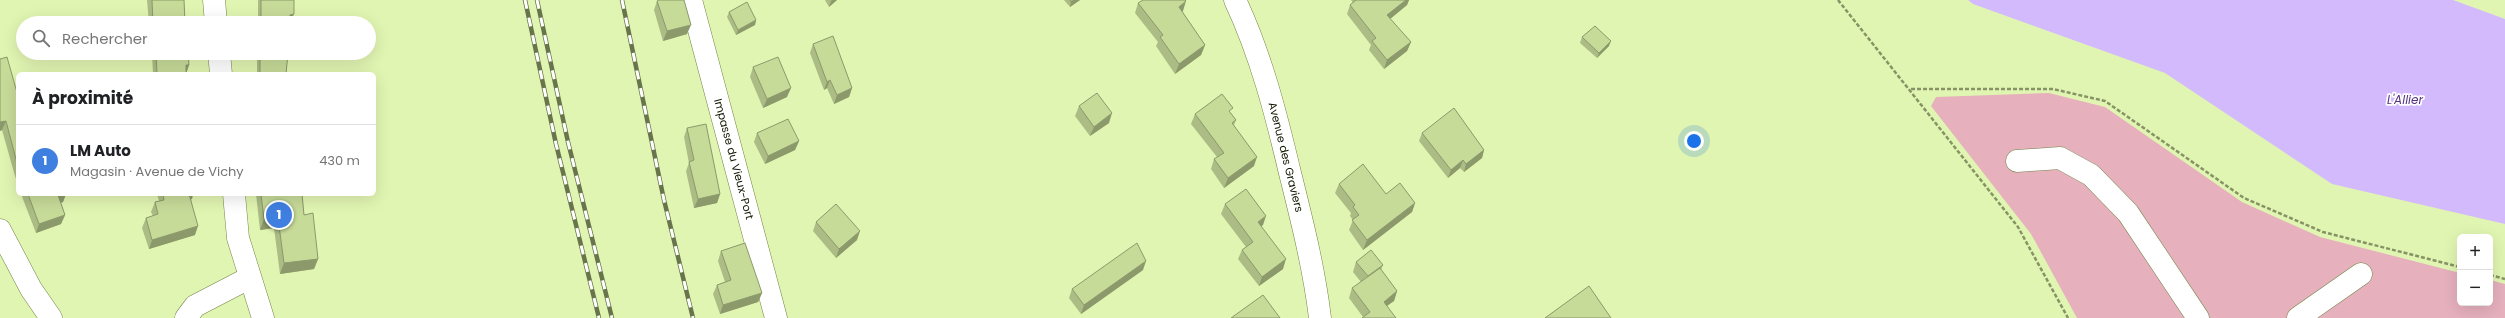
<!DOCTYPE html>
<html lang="fr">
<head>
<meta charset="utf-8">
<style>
  :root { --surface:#fff; --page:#f2f2f2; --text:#202124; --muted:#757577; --line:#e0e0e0; --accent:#0b8043 }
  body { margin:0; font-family:Poppins,sans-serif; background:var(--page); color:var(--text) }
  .controls { position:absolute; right:12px; bottom:12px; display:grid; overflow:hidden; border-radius:6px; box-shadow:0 4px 16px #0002 }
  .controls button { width:36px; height:36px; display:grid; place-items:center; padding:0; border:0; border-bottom:1px solid var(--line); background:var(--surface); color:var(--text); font:20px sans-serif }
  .you { position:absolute; left:1694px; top:141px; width:14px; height:14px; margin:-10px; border:3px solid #fff; border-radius:50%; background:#1a73e8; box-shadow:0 0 0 6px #1a73e833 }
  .badge { display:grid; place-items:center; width:26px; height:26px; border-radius:50%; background:var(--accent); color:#fff; font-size:13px; font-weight:700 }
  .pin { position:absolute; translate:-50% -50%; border:2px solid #fff; box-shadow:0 1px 4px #0006 }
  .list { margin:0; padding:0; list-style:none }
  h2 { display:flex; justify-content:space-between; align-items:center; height:52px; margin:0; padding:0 16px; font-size:17px }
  h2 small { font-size:13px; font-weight:400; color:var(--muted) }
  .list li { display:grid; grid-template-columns:26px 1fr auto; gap:12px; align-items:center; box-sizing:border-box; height:72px; padding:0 16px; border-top:1px solid var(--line) }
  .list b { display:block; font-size:15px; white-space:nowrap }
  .list p { margin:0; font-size:13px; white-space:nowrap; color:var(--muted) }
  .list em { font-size:13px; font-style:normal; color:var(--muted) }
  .icon { flex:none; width:22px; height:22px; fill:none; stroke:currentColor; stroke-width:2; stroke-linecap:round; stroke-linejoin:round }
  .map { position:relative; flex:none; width:2505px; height:318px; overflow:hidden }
  .search { position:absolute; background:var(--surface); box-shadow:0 4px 16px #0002; left:16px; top:16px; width:360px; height:44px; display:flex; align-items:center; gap:10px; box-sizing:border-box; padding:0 14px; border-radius:22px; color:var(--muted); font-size:15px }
  .panel { position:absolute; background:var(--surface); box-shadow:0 4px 16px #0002; left:16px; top:72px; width:360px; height:124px; border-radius:6px }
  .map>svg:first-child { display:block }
</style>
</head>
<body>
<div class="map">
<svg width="2505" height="318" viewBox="0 0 2505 318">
  <rect width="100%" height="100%" fill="#e1f5b2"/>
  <path fill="#e6b0bd" d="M2049,93L2105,107L2242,202L2320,237L2460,273V303H2490V280L2505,284V318H2077L2031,234L1931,106L1936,97Z"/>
  <path fill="#d3bafc" d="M1968,0H2453L2505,19V224L2332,184L2165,73L1973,4Z"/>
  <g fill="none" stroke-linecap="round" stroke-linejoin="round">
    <defs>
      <g id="minor">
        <path d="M691,0L776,318"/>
        <path d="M1235,0C1261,55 1276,114 1290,173C1302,221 1314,268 1320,318"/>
        <path d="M2017,161L2060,158L2091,175L2128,213L2198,318"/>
        <path d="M0,230L31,289L51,318"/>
        <path d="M2298,318L2361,274"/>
      </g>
      <g id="major">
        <path d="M214,0L216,23"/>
        <path d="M219,53L221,74"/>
        <path d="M234,194L238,238L263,318"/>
        <path d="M186,318L195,306L249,278"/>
      </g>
    </defs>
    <use href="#minor" stroke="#738446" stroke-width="23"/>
    <use href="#major" stroke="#738446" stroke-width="23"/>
    <g stroke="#869465" stroke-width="2.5" stroke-dasharray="4 2" stroke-linecap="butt">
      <path d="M1838,0L2018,227L2068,318"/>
      <path d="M1911,89H2053L2105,101L2244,198L2323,232L2460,267"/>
      <path d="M2490,275L2505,279"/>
    </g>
    <use href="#minor" stroke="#fff" stroke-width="22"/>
    <use href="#major" stroke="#fff" stroke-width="22"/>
    <defs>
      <g id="rail">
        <path d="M525,0L556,144L599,318"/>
        <path d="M537,0L568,142L612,318"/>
        <path d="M622,0L664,200L693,318"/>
      </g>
    </defs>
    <use href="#rail" stroke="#68744b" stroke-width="4.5"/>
    <use href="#rail" stroke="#fff" stroke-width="3" stroke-dasharray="9" stroke-linecap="butt"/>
  </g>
  <g fill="#abbc84">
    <path d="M147,0H184L185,23H149Z"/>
    <path d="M258,0H294L290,23H258Z"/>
    <path d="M825,0H837L829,7Z"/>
    <path d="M1064,0H1080L1070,7Z"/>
    <path d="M1351,0H1409L1407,5L1390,19L1411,42L1407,51L1384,69L1369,50L1371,45L1347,14L1350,5L1353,3Z"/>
    <path d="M657,1L687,34L663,41L654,10Z"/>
    <path d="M1138,3L1183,11L1182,12L1205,45L1201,55L1175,74L1156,46L1158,42L1135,13Z"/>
    <path d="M729,12L756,20L755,25L736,35L727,17Z"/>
    <path d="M1582,37L1609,46L1597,58L1580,43Z"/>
    <path d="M813,44L852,88L849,97L834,104L827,88L824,90L810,53Z"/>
    <path d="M152,53H188L189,65L186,74H153Z"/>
    <path d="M257,53H288L286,74H257Z"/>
    <path d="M0,59L18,96V185L15,176L2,130L0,131Z"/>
    <path d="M753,67L787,97L763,108L750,77Z"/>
    <path d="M1079,106L1109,123L1090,136L1075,116Z"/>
    <path d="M1231,113L1236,120L1234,125L1254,166L1224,188L1211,169L1214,159L1217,157L1191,124L1195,114Z"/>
    <path d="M687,128L720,194L717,203L694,208L686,171L689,163L684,137Z"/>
    <path d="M757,133L799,141L795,150L765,164L754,142Z"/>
    <path d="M1422,133L1484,150L1482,158L1464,172L1460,168L1448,178L1419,141Z"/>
    <path d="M1339,184L1386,194L1415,203L1412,212L1363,250L1349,230L1353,220L1350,216L1351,213L1335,193Z"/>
    <path d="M21,194H66L63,202L60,203L65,215L61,224L36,233Z"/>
    <path d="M157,194H193L192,199H191L195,235L149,249L142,228L146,218L153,216L151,212L155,202L159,201Z"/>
    <path d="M256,194H302L304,215L318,259L314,269L280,274L274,228L260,230Z"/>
    <path d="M1225,204L1263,225L1261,226L1283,269L1259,286L1238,259L1242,250L1246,247L1221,214Z"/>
    <path d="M816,222L857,240L836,258L813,231Z"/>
    <path d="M721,251L762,293L758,302L720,314L713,294L717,285L725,282L718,261Z"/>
    <path d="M1356,262L1383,265L1381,270L1397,291L1394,301L1363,317L1349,298L1352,288L1361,282L1353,272Z"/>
    <path d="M1143,270L1081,314L1069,298L1072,289Z"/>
  </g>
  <g fill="#8b996b">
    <path d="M832,0H837L829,7L831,1Z"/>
    <path d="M1074,0H1080L1070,7L1071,2Z"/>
    <path d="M1406,0H1409L1407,5L1384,24L1387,15Z"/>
    <path d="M1186,1L1183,11L1175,16L1179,7Z"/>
    <path d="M294,14L290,23H287L290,15Z"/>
    <path d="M756,20L755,25L736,35L738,30Z"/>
    <path d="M691,25L687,34L663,41L667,31Z"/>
    <path d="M1611,41L1609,46L1597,58L1599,53Z"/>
    <path d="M1411,42L1407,51L1384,69L1387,60Z"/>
    <path d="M1205,45L1201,55L1175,74L1179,64Z"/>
    <path d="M186,65H189L186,74Z"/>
    <path d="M830,80L827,88L824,90L827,82Z"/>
    <path d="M791,88L787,97L763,108L767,99Z"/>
    <path d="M852,88L849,97L834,104L837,95Z"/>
    <path d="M1112,113L1109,123L1090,136L1094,127Z"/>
    <path d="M6,121L2,130L0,131V122Z"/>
    <path d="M799,141L795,150L765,164L768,156Z"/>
    <path d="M1484,150L1482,158L1464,172L1466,164Z"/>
    <path d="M1257,157L1254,166L1224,188L1228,178Z"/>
    <path d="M1463,160L1460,168L1448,178L1451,170Z"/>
    <path d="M62,194H66L63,202L55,205L58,195Z"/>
    <path d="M188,194H193L192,199L185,201Z"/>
    <path d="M720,194L717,203L694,208L698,199Z"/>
    <path d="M1415,203L1412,212L1363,250L1367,240Z"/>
    <path d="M65,215L61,224L36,233L39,224Z"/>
    <path d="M1266,216L1263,225L1254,231L1258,222Z"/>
    <path d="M278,218L274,228L260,230L264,219Z"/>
    <path d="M198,226L195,235L149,249L152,240Z"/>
    <path d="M860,231L857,240L836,258L839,249Z"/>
    <path d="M318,259L314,269L280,274L284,263Z"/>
    <path d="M1286,259L1283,269L1259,286L1262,277Z"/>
    <path d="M1146,261L1143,270L1081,314L1084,305Z"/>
    <path d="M1397,291L1394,301L1380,311L1384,302Z"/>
    <path d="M762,293L758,302L720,314L723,305Z"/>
  </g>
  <g fill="#c7db99" stroke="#8b996b">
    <path d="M152,0H184L185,23H153Z"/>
    <path d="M261,0H294V14L290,15L289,23H261Z"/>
    <path d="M659,0H684L691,25L667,31L657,1Z"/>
    <path d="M1070,0H1074L1071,2Z"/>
    <path d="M1143,0H1185L1186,1L1179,7L1205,45L1179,64L1160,37L1163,35L1138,3Z"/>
    <path d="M1356,0H1406L1387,15L1411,42L1387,60L1372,41L1376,38L1350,5Z"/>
    <path d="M747,2L756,20L738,30L729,12Z"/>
    <path d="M1595,26L1611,41L1599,53L1582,37Z"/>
    <path d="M833,36L852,88L837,95L830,80L827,82L813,44Z"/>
    <path d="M156,53H188L189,65H186V74H157Z"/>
    <path d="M260,53H288L286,74H260Z"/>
    <path d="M7,57L18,96V167L6,121L0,122V59Z"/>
    <path d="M778,57L791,88L767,99L753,67Z"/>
    <path d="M1097,93L1112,113L1094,127L1079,106Z"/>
    <path d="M1222,94L1233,108L1229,111L1236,120L1232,123L1257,157L1228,178L1214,159L1224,153L1195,114Z"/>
    <path d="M1454,108L1484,150L1466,164L1463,160L1451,170L1422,133Z"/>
    <path d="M788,119L799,141L768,156L757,133Z"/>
    <path d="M706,124L720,194L698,199L689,162L694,160L687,128Z"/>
    <path d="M1363,164L1386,194L1400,183L1415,203L1367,240L1352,220L1359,215L1353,207L1355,205L1339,184Z"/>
    <path d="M1246,189L1266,216L1258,222L1286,259L1262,277L1242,250L1253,242L1225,204Z"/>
    <path d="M28,194H62L58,195L65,215L39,224Z"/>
    <path d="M163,194H189L198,226L152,240L146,218L158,214L155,202L164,200Z"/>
    <path d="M261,194H302L304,215L313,213L318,259L284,263L278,218L264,219Z"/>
    <path d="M836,204L860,231L839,249L816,222Z"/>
    <path d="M745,243L762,293L723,305L717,285L731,280L721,251Z"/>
    <path d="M1137,243L1146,261L1084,305L1072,289Z"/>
    <path d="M1371,250L1383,265L1368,276L1356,262Z"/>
    <path d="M1380,268L1397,291L1384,302L1396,318H1362L1370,312L1352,288Z"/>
    <path d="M1589,286L1611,318H1545Z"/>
    <path d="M1263,295L1280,318H1231Z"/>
  </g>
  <g text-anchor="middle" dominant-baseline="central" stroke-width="3.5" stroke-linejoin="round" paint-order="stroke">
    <g font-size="11" fill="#111701" stroke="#fff">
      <text transform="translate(1286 157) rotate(76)">Avenue des Graviers</text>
      <text transform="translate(734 159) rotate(75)">Impasse du Vieux-Port</text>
    </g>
    <g font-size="12" font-style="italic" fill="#583582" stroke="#fff">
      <text x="2405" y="99">L'Allier</text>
    </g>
  </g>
</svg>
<div class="controls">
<button>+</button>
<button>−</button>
</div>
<div class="you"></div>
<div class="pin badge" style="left:279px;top:215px;background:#3f7fe0">1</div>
<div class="search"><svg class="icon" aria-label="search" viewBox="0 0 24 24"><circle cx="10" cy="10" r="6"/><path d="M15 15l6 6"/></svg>Rechercher</div>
<section class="panel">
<h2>À proximité<small></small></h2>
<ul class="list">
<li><span class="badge" style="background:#3f7fe0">1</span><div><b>LM Auto</b><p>Magasin · Avenue de Vichy</p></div><em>430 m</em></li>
</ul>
</section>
</div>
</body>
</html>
